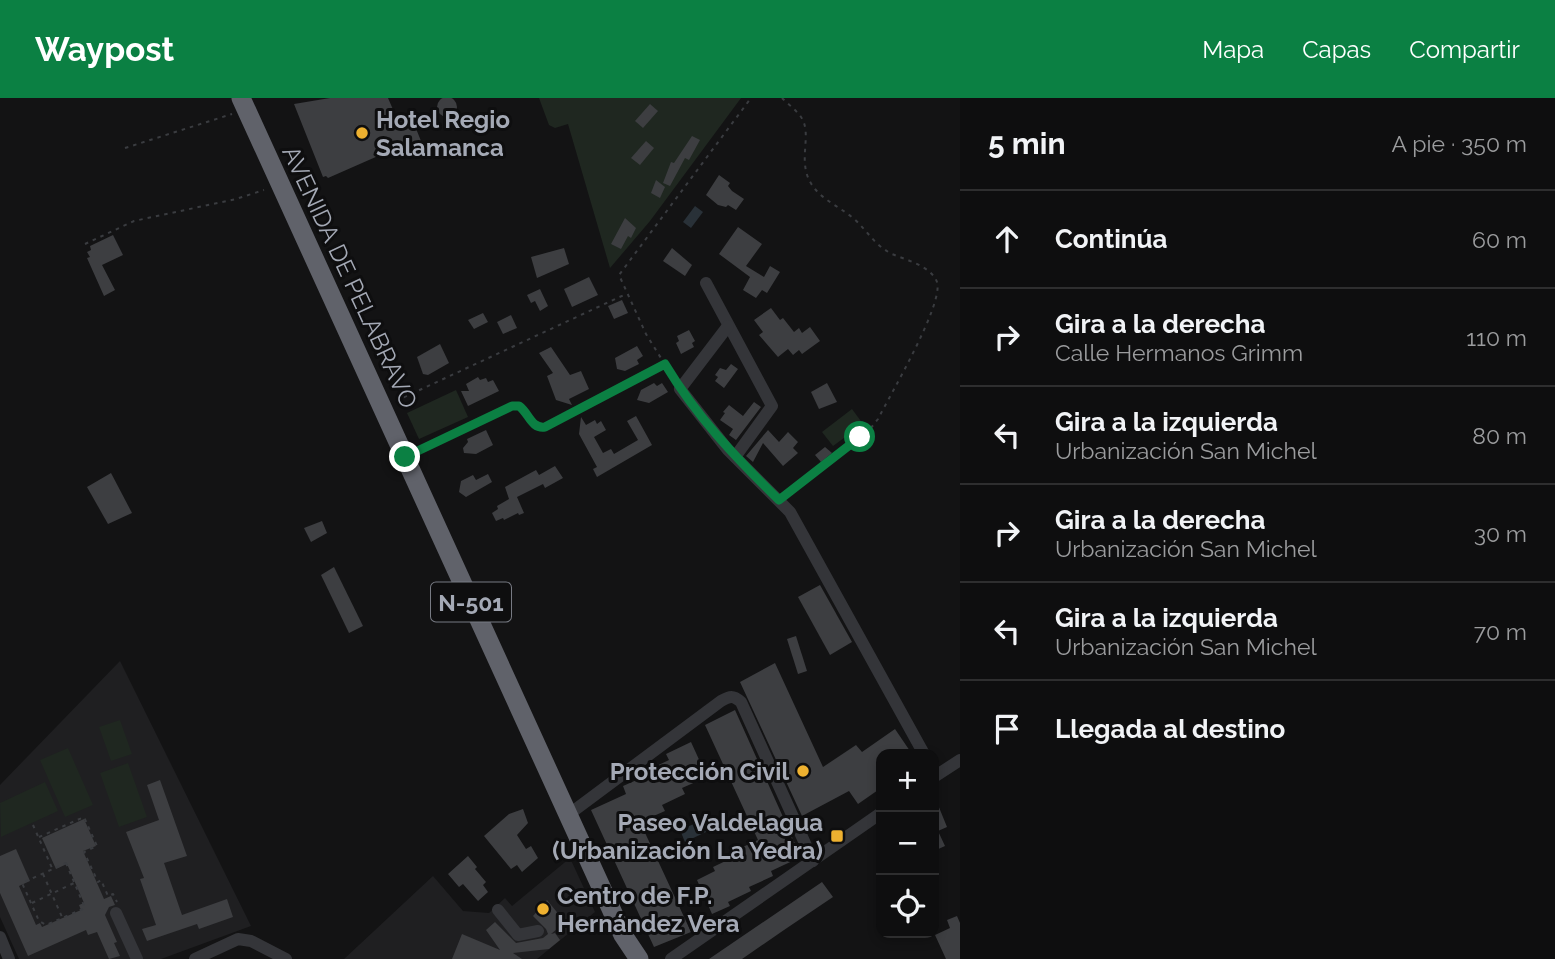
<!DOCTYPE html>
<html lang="es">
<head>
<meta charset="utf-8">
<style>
  :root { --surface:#0e0e0f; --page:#171718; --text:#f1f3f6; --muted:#9b9c9e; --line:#2e2e2f; --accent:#0b8043 }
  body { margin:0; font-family:Raleway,sans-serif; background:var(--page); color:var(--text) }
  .controls { position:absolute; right:21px; bottom:21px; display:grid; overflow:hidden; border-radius:14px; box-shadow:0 4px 10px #0003 }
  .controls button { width:63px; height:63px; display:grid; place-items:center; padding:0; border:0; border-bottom:2px solid var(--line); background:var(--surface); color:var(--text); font:35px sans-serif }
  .stop { position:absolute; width:21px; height:21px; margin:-16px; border:5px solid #0b8043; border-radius:50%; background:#fff }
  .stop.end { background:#0b8043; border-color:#fff; box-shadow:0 2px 7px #0008 }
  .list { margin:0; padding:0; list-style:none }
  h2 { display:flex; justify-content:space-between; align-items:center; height:91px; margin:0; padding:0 28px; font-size:30px }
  h2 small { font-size:23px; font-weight:400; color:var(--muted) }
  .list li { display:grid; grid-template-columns:46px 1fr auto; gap:21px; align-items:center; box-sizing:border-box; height:98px; padding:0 28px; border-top:2px solid var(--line) }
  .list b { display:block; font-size:26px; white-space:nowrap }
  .list p { margin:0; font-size:23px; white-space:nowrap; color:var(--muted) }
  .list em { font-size:23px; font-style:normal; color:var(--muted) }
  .icon { flex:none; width:38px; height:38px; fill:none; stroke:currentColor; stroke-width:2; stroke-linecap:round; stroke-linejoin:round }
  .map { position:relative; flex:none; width:960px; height:861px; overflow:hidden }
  header { display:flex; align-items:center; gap:42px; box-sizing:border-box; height:98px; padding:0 35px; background:var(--accent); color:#fff }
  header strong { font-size:33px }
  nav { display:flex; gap:38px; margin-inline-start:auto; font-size:24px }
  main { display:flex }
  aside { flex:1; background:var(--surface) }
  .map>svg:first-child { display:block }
</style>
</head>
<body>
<header>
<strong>Waypost</strong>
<nav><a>Mapa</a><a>Capas</a><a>Compartir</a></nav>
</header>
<main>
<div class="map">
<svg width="960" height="861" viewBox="0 0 960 861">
  <rect width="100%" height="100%" fill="#131314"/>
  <g fill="#1f1f21">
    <path d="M120,563L251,828L161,861H19L0,819V687Z"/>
    <path d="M570,760L595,814L537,861H344L433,778L463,813L489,815L505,800L512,808Z"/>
  </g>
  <g fill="#1f2720">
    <path d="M539,0H741L650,123L610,170L568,26L555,30L549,27Z"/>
    <path d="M456,292L468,319L419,341L407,315Z"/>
    <path d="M852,311L863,326L833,348L822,334Z"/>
    <path d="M120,622L132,656L111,663L99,629Z"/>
    <path d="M68,650L93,707L65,719L40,662Z"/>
    <path d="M128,665L147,719L119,729L100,675Z"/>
    <path d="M45,684L58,713L1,739L0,705Z"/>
  </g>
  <g fill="#293138">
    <path d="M695,108L703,114L691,130L683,124Z"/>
    <path d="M703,722L708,733L685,744L680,732Z"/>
  </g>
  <g fill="#3d3e41">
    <circle cx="447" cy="9" r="10"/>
    <path d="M330,0H388L398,23L411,18L423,48L407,55L403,47L328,80L326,78L323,79L294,6Z"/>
    <path d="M650,6L658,13L643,30L635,23Z"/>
    <path d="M692,38L700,42L689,62L685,60L670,88L663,85L671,64L674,65Z"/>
    <path d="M646,43L654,50L640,67L631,60Z"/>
    <path d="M719,77L730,85L728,88L732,93L744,101L736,112L728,107L726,109L718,107L706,97Z"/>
    <path d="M656,82L665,89L660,100L651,95Z"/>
    <path d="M625,120L636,130L631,140L628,138L621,151L611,146Z"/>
    <path d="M738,129L762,146L746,168L764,179L770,168L780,174L767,195L762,192L756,200L743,192L750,179L719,156Z"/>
    <path d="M113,137L123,157L102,167L115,192L104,198L87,160L90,159L87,154L91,152L90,148Z"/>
    <path d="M564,150L569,166L537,180L531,159Z"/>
    <path d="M672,150L692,167L685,178L663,163Z"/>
    <path d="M589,179L598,197L572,209L564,191Z"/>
    <path d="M540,191L548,208L540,213L535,203L531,205L527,197Z"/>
    <path d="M622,202L628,215L614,221L608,208Z"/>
    <path d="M771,210L780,222L783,220L794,234L799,230L802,235L810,229L820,243L802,256L799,252L793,257L788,251L778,259L759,237L763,234L754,222Z"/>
    <path d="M483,215L488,224L474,231L468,222Z"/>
    <path d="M511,217L517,230L503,236L497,224Z"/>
    <path d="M689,232L695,243L692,245L694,249L681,256L676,245L679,243L677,238Z"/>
    <path d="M440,246L449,265L428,277L423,276L417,259Z"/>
    <path d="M637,248L643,258L637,262L639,266L625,273L617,271L615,260Z"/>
    <path d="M551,249L570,277L581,273L589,291L569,301L572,307L556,302L547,278L553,275L539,255Z"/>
    <path d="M731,266L738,271L724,290L715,283L718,279L715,277L720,270L726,272Z"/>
    <path d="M478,279L480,282L486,280L488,284L493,282L499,293L468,308L461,293H469L466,286Z"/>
    <path d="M654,285L657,288L662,285L668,294L649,305L637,302L641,292Z"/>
    <path d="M827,285L837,304L819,311L811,294Z"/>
    <path d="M754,304L761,309L736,342L729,337L733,331L720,322L725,315L723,314L729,307L743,318Z"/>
    <path d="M636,318L652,347L597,379L593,371L597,369L579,336L581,319L586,327L595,322L597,326L601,323L606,332L594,339L603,355L611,351L614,356L638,342L627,323Z"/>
    <path d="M486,332L493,347L476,356L464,355L463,350L468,344L467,341Z"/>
    <path d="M768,332L779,344L788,334L798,344L793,350L798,355L783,368L763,345L753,364L746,358Z"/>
    <path d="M825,349L832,355L821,364L815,357Z"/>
    <path d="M555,368L563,380L545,390L543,386L517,399L524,415L519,417L518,415L504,422L503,420L496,423L492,415L498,411L497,408L509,401L505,389L536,372L539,377Z"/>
    <path d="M111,375L132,415L108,426L87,389Z"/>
    <path d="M488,376L492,384L466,399L459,394L461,383L473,377L476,382Z"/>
    <path d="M322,423L327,435L311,444L304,430Z"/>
    <path d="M334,469L363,528L349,535L321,477Z"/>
    <path d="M820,487L852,544L830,557L798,499Z"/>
    <path d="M796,538L807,573L798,576L787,541Z"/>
    <path d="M775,565L823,669L856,647L862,654L895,631L912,656H881V690L858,706L849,693L802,718L740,584Z"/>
    <path d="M735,612L801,759L771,773L773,778L749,789L751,793L728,804L730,808L712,816L697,782L715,773L713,769L736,758L734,753L758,742L705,627Z"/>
    <path d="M691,644L707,679L682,690L685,696L662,707L665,713L640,724L691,834L654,849L591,712L626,696L623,688L648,677L646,673L669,662L666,656Z"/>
    <path d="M160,682L187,758L164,765L182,817L227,801L233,819L199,831L197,826L147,843L142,831L156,827L140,781L144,780L126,734L159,722L147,687Z"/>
    <path d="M934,697L947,729L938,733L945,748L934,753Z"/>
    <path d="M523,711L528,725L517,737L526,751L531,748L538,760L522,774L517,767L511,771L484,738L509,716Z"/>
    <path d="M84,721L96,748L83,753L104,801L111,798L115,807L109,809L105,817L117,844L114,845L120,858L109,861L97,834L88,837L86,832L28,858L0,795V758L16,751L30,783L19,788L36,827L40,825L42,829L81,812L79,807L84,805L67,766L56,771L42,740Z"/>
    <path d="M468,758L477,769L475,771L486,784L483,787L488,794L478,803L463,786L459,789L448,776Z"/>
    <path d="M822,784L833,799L784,832L742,861H709Z"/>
    <path d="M547,802L565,824L551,836L555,835L560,842L549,851L513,855L522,861H452L462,836L500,852L486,832L495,824L516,845L543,840L548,836L546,831L533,818Z"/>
    <path d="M957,818L960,825V861H946L935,837L950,830L947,822Z"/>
  </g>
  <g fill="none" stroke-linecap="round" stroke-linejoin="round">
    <g stroke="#3a3c40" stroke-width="2" stroke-dasharray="3.5 5" stroke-linecap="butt">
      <path d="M782,0C788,6 796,12 801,19C814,38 794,66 815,91C825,103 841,110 853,120C868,133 873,146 892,156C906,162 931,168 937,184C944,206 890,297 878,321L870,331L786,396"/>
      <path d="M125,50L232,16"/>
      <path d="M85,146L134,123L236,101L264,92"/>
      <path d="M674,281L646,236L619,177L751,0"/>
      <path d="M396,303L626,196"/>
      <path d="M418,353L512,308H519C529,315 531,331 545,329L664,267"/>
      <path d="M33,727L52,770"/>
      <path d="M39,739L84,719L97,748L84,754L98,784L101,782L108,798L113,796L117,804"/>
      <path d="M66,765L85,810L46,827L39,823L22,785Z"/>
      <path d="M43,776L62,819"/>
      <path d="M32,805L74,785"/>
    </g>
    <g stroke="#343539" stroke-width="12">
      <path d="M706,185L772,308L735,359"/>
      <path d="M728,228L680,291L728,352L790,414L924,656"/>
      <path d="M934,679L960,662"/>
      <path d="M568,717L721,603C730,598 733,597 741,604L813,763"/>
      <path d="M498,812L518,837L538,833"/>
      <path d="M116,815L137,861"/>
      <path d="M0,839L9,861"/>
      <path d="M195,861L238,841L251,843L286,861"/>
      <path d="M671,861L881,715"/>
    </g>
    <path stroke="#60626a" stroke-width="19" d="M241,0L623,837L639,861"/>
  </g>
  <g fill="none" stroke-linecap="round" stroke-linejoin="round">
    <path stroke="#0b8043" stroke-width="9" d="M405,359L512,308H519C529,315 531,331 545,329L665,266C697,319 735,359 779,402L860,339"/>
  </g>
  <g fill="#eeb130" stroke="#0e0e0f" stroke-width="2.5">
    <circle cx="362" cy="35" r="7"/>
    <circle cx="803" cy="673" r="7"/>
    <rect x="830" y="731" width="14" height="14" rx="3.5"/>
    <circle cx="543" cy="811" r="7"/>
  </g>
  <g text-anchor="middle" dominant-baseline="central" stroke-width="6" stroke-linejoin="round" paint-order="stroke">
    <rect fill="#0e0e0f" stroke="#777a83" stroke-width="2" x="431" y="484.5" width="80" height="39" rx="5"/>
    <g font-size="23" font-weight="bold" fill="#a4a9b5">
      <text x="471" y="504">N-501</text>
    </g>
    <g font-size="24" font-weight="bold" fill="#a4a9b5" stroke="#0e0e0f" text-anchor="start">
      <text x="376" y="21">Hotel Regio<tspan x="376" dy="28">Salamanca</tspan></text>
      <text x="789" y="673" text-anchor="end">Protección Civil</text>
      <text x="823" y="724" text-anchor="end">Paseo Valdelagua<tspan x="823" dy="28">(Urbanización La Yedra)</tspan></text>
      <text x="557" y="797">Centro de F.P.<tspan x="557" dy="28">Hernández Vera</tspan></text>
    </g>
    <g font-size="24" fill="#a4a9b5" stroke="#0e0e0f">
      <text transform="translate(350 179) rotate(65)">AVENIDA DE PELABRAVO</text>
    </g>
  </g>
</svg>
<div class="controls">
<button>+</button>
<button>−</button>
<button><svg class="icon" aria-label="locate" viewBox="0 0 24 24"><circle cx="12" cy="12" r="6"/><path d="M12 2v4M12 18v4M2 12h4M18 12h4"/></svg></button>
</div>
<div class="stop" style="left:860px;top:339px"></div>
<div class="stop end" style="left:405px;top:359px"></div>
</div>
<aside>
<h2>5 min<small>A pie · 350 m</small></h2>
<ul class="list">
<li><svg class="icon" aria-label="ahead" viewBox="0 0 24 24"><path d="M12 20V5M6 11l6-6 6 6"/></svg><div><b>Continúa</b></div><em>60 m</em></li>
<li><svg class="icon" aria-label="right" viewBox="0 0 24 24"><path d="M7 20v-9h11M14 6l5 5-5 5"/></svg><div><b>Gira a la derecha</b><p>Calle Hermanos Grimm</p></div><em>110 m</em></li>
<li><svg class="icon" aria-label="left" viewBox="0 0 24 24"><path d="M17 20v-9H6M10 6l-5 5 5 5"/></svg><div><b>Gira a la izquierda</b><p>Urbanización San Michel</p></div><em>80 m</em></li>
<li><svg class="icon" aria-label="right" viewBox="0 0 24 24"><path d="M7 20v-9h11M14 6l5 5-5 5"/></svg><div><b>Gira a la derecha</b><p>Urbanización San Michel</p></div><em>30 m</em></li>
<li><svg class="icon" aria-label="left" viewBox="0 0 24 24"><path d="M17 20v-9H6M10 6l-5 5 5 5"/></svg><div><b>Gira a la izquierda</b><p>Urbanización San Michel</p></div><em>70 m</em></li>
<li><svg class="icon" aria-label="arrive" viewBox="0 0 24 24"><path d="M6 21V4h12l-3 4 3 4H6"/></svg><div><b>Llegada al destino</b></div></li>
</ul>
</aside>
</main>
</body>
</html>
